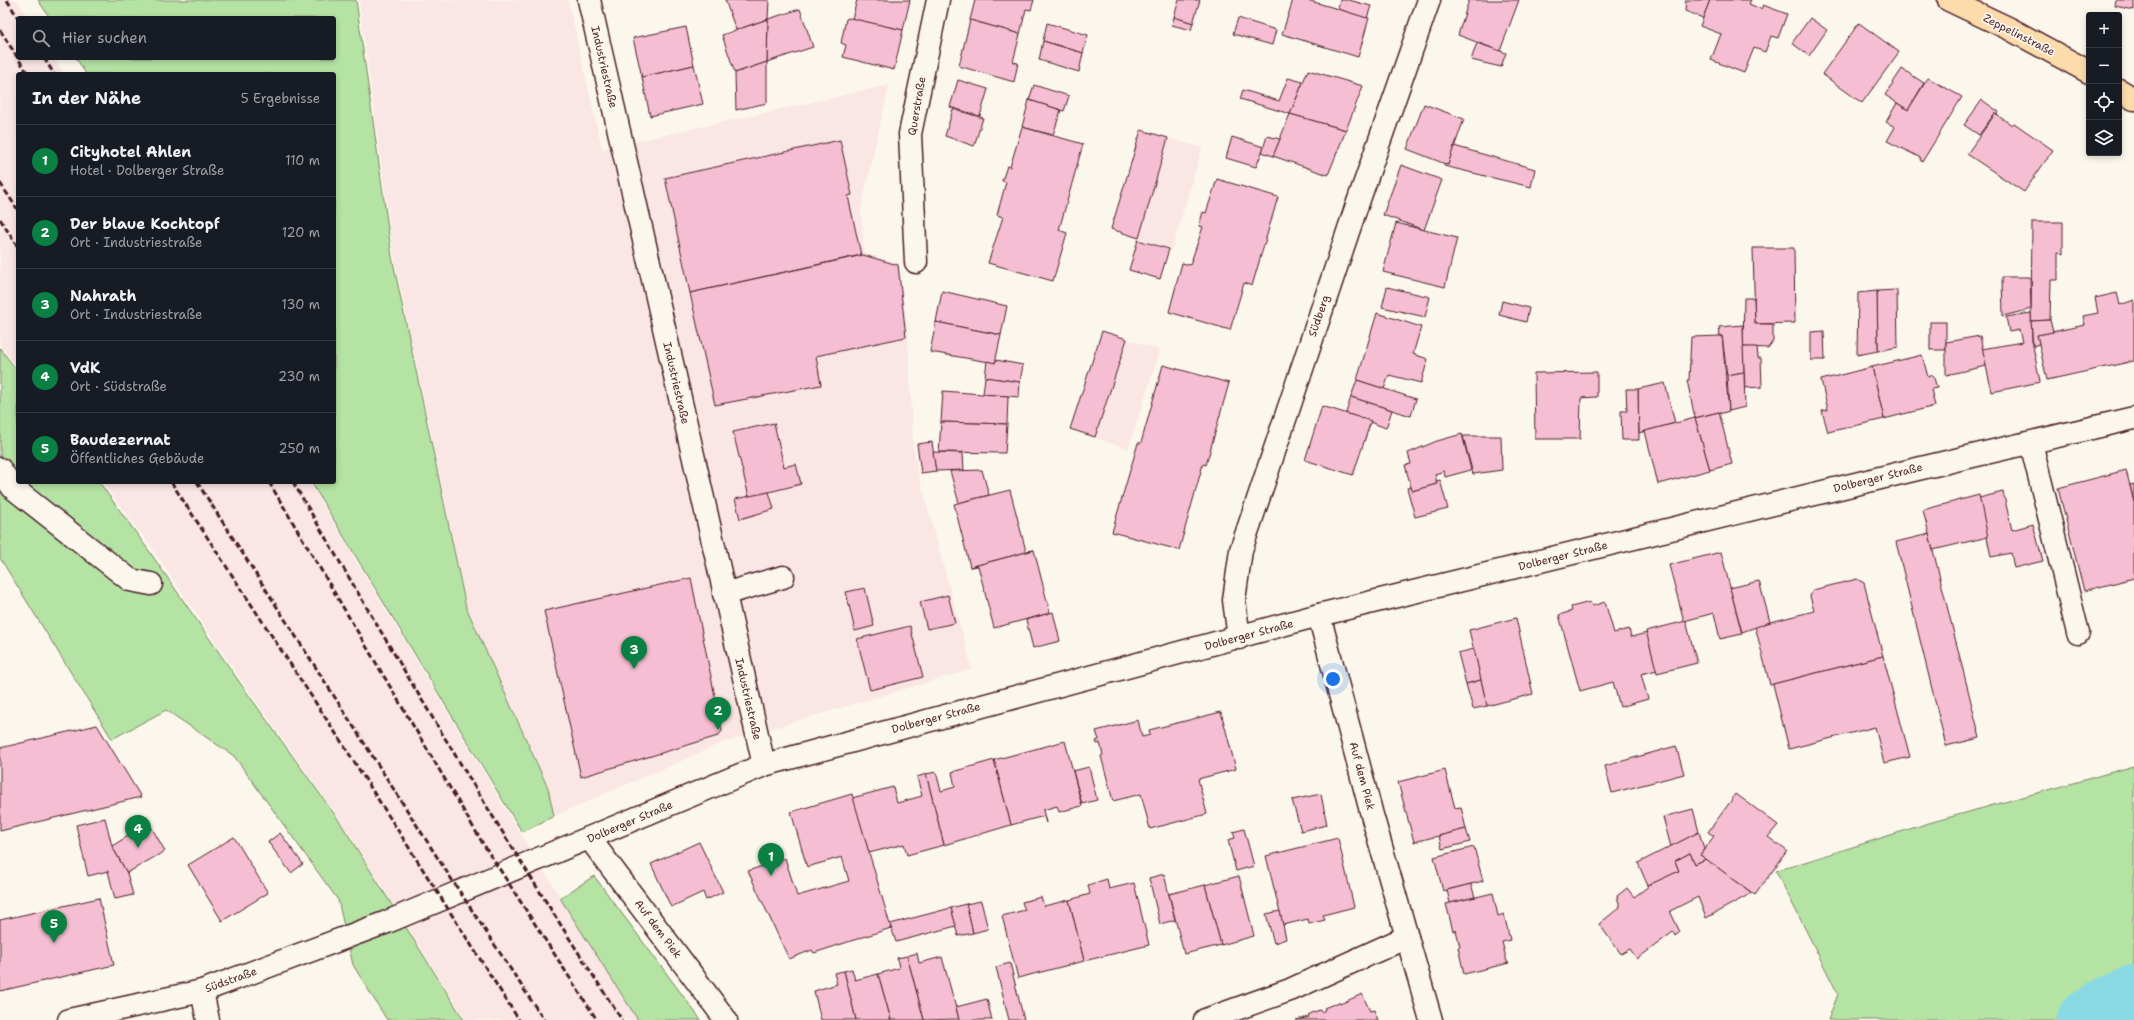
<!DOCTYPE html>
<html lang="de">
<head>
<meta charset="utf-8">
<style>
  :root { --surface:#171b24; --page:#242831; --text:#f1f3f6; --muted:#9ea1a6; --line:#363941; --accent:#0b8043 }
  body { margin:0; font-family:"Shantell Sans",sans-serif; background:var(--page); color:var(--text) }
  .controls { position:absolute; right:12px; top:12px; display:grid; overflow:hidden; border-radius:4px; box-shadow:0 2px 6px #0003 }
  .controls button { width:36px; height:36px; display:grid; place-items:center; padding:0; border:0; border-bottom:1px solid var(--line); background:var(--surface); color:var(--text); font:20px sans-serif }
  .you { position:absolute; left:1333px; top:679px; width:14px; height:14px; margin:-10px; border:3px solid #fff; border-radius:50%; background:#1a73e8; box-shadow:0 0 0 6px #1a73e833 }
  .badge { display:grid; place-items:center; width:26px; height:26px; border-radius:50%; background:var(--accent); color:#fff; font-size:13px; font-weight:700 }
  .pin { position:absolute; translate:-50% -33px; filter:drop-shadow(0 1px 2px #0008) }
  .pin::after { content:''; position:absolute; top:21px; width:14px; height:12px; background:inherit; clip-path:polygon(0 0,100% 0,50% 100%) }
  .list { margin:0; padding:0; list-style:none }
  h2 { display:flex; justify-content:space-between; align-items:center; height:52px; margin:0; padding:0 16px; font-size:17px }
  h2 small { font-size:13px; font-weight:400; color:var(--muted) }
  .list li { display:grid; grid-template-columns:26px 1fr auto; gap:12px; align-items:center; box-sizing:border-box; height:72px; padding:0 16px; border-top:1px solid var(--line) }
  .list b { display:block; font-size:15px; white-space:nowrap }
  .list p { margin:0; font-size:13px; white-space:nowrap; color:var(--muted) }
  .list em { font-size:13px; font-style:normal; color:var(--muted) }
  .icon { flex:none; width:22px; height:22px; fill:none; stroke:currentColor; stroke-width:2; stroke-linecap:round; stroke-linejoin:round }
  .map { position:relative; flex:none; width:2134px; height:1020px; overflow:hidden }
  .search { position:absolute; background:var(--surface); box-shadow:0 2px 6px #0003; left:16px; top:16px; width:320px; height:44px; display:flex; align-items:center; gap:10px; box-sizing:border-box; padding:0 14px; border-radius:4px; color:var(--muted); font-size:15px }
  .panel { position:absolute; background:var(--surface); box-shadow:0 2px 6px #0003; left:16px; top:72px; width:320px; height:412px; border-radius:4px }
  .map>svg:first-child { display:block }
</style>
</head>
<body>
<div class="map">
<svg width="2134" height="1020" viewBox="0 0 2134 1020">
  <rect width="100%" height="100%" fill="#fbf7ec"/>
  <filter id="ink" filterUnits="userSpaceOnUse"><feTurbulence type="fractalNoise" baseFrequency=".025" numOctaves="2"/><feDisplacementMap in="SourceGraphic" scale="8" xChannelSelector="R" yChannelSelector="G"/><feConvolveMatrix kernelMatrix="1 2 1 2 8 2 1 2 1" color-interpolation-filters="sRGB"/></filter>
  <g filter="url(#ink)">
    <g fill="#fae6e4">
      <path d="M0,0H17L28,18H18V58H54L64,74H18V369L0,345Z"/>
      <path d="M359,0H568L602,149L889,85L861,209L864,253L899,264L908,337L913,444L918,473L972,669L722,743L554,816L549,788L467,607L394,256Z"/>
      <path d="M1141,130L1202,148L1172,249L1111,229Z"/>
      <path d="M1102,331L1160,350L1128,449L1070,429Z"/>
      <path d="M102,482H309L520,833L638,1020H466L341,821L244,684L151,547Z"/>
    </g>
    <g fill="#b4e3a3" stroke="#7f8167">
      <path d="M38,0H356L392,257L466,607L548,788L554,816L522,832L311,482H334V74H86L76,58H334V18H50Z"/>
      <path d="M0,348L18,372V482H99L147,548L240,683L340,822L464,1020H387L353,965L338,900L234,756L166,710L112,739L0,558Z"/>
      <path d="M2134,766V1020H1828L1838,994L1776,871L1929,823Z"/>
      <path d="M594,876L701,1020H638L560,898Z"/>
    </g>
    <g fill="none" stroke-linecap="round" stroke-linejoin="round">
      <path stroke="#89d9e4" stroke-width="62" d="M2088,1020L2098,1013L2134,996"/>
    </g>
    <g fill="#f6bed2" stroke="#4a1f2b">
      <path d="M725,0H769L768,19L736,30Z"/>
      <path d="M857,0H910L903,30L852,19Z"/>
      <path d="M975,0H1034L1031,10L1026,9L1020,34L970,20Z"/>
      <path d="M1179,0H1200L1193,23L1174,17Z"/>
      <path d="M1293,0H1307L1369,18L1358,57L1282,34Z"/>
      <path d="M1340,0H1349L1371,6L1367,18L1338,9Z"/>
      <path d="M1469,0H1519L1500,51L1458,35Z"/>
      <path d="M1686,0H1710L1703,18L1685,11Z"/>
      <path d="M1710,0H1751L1749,4L1761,9L1763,5L1787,14L1778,38L1771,36L1765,52L1754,48L1744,73L1711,60L1721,34L1700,26Z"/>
      <path d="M2116,0H2134V10L2115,6Z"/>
      <path d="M800,9L813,47L767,62L768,19Z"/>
      <path d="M1174,17L1193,23L1191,30L1172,25Z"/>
      <path d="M850,18L903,30L894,70L843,57L846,45L841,43L846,19Z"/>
      <path d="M1238,18L1276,30L1272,45L1233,34Z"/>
      <path d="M1810,18L1827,30L1809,56L1792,43Z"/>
      <path d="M768,19L767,62L735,73L722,35Z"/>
      <path d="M970,20L1020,34L1013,62L1018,63L1014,82L959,66Z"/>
      <path d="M1047,23L1088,35L1083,53L1043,41Z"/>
      <path d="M1859,23L1899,52L1862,103L1822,74Z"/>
      <path d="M686,27L694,65L642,77L633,38Z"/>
      <path d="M1043,41L1083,53L1079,72L1039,60Z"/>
      <path d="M1477,43L1506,53L1501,67L1471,60Z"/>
      <path d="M767,62V103L736,110L735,73Z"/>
      <path d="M694,65L703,104L650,116L642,77Z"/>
      <path d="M1902,69L1924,83L1908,110L1885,95Z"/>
      <path d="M1308,70L1363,86L1346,130L1290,114Z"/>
      <path d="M1288,78L1303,82L1290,114L1240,99L1243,90L1279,101Z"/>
      <path d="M1928,78L1962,97L1922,162L1920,160L1921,158L1887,141L1895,127L1886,122L1897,103L1908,110Z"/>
      <path d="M958,80L988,89L980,116L950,107Z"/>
      <path d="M1034,85L1069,96L1064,111L1029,100Z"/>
      <path d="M1029,100L1061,110L1053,135L1022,127Z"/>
      <path d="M1982,100L1999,112L1997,115L1995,113L1979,135L1964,125Z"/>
      <path d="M1424,104L1464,119L1448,165L1407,149Z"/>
      <path d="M953,109L983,118L974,146L945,136Z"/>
      <path d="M1290,114L1346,130L1328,175L1273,156Z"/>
      <path d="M1995,114L2012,125L2014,123L2053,150L2024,192L1967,154Z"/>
      <path d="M1022,127L1083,144L1059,230L1067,233L1053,281L988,263L1003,217L997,215L1006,182L1002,181L1007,166L1010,167Z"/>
      <path d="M1141,130L1168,138L1139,238L1111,229Z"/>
      <path d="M1267,136L1280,139L1273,156L1262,152Z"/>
      <path d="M1232,137L1264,147L1256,167L1226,158Z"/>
      <path d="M840,140L852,195L848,196L861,255L690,293L665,178Z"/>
      <path d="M1454,146L1535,169L1531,187L1444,166L1445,164L1448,165Z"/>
      <path d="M1401,165L1442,180L1424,230L1383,215Z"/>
      <path d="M1217,179L1278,197L1252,286L1244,283L1230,330L1169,312L1182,263L1190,265L1203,227L1199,226L1203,212L1206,213Z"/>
      <path d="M2032,222H2063V254L2058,253V280H2051L2050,320L2031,321Z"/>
      <path d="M1396,223L1457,238L1445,287L1383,272Z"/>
      <path d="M1138,240L1169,249L1160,279L1129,270Z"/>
      <path d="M1753,248H1794L1795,323L1755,324Z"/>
      <path d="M863,255L898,265L906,337L816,356L821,385L715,405L690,293Z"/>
      <path d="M2002,277H2030L2031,309L2003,316Z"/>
      <path d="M1387,287L1430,297L1425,317L1382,307Z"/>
      <path d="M1897,290L1898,347L1878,351L1877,291Z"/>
      <path d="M942,291L1007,306L1001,335L936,322Z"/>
      <path d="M1877,291L1878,351L1857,355L1858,293Z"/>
      <path d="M2117,293L2120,305L2134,300V361L2047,380L2037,335L2085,325L2083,316L2098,313L2095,298Z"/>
      <path d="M1744,298H1754L1755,324H1773V341L1768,348L1743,347Z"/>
      <path d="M1502,301L1529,308L1526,322L1499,315Z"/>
      <path d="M1377,313L1421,327L1413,354L1428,359L1421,383L1389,375L1384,389L1357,380Z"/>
      <path d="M2031,313L2032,341L2040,382L1992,392L1982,349L2022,342L2019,330L2009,332L2006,317Z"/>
      <path d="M2050,320L2053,332L2037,335L2039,344L2033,346L2031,321Z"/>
      <path d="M936,322L1001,335L995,363L930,352Z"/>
      <rect x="1930" y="322" width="16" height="28"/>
      <path d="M1743,325L1744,372L1727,375L1722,336H1720L1719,327Z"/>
      <path d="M1102,331L1127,339L1095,437L1070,429Z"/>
      <path d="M1824,331L1825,360H1811V332Z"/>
      <path d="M1722,336L1729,411L1719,414V412L1695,418L1687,380H1689L1691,337Z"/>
      <path d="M1980,336L1986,366L1946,375V342Z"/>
      <path d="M1743,347H1757L1758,358H1761L1762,387L1745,388Z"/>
      <path d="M1922,355L1928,377L1933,375L1937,388L1931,389L1935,406L1884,419L1872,367Z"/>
      <path d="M996,360L1023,365L1020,382L985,377L987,361L995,363Z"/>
      <path d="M1163,365L1229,383L1206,465L1203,464L1179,550L1112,532L1138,443H1141Z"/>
      <path d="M1872,367L1884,419L1828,432L1822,411L1828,410L1821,380Z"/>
      <path d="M1597,372V397L1581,398L1580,439H1535L1534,373Z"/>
      <path d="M1744,372L1745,407L1729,411L1727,375Z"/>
      <path d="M985,377L1020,382L1019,397L983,394Z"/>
      <path d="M1357,380L1416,399L1411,416L1351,397Z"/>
      <path d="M1665,383L1675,423L1639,433L1638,389Z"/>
      <path d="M1626,389H1638L1639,440H1622L1621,411H1627Z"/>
      <path d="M943,391L1008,396L1007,424L941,422Z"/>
      <path d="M1351,397L1392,410L1386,428L1346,413Z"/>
      <path d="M1322,406L1371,421L1353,475L1305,460Z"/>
      <path d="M1719,412L1732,464L1710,470L1695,418Z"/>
      <path d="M1695,418L1710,470L1658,484L1645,431Z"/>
      <path d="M941,422L1007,424L1005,453L939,452Z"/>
      <path d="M774,423L784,467L796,464L801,484L749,497L733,432Z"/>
      <path d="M1462,434L1471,470L1445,477L1444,471L1435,474L1437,484L1412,491L1405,465L1411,464L1408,453L1437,441Z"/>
      <path d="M1463,436H1501L1502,470L1473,474Z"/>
      <path d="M932,442L936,471L921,473L917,444Z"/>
      <path d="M933,452L963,453L964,470L936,471Z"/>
      <path d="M982,470L989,495L959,503L950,471Z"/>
      <path d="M2126,470L2134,502V578L2084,591L2058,488Z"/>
      <path d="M1440,480L1448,509L1415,517L1407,488L1411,487L1412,491L1437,484L1436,481Z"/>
      <path d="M2134,484V502L2130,485Z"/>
      <path d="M1010,490L1026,551L1034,550L970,567L954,504Z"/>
      <path d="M769,492L774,509L740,519L735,499Z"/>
      <path d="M2003,492L2012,530L2033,524L2043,561L2014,568L2011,553L1991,557L1979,498Z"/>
      <path d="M1979,495L1988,537L1933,550L1923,510Z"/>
      <path d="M1929,534L1980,738L1946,746L1896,542Z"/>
      <path d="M1034,550L1050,613L994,628L978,566L970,567Z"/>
      <path d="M1721,552L1742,634L1720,639L1714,613L1684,621L1669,565Z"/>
      <path d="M691,578L722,731L718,736L581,777L544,611Z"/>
      <path d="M1857,579L1864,583L1883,656L1770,685L1755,626L1814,611L1810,596L1813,590Z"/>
      <path d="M1759,581L1770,622L1742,632L1730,588Z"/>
      <path d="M865,588L874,626L855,631L846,592Z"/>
      <path d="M948,595L955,623L927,629L920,602Z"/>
      <path d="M1590,602L1592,606L1605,602L1614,633L1629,629L1631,637L1647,633L1657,670L1641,674L1648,699L1620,707L1613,682L1580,691L1559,615L1572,611L1571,607Z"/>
      <path d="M1053,612L1060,641L1033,648L1026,620Z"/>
      <path d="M1516,618L1533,694L1487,706L1469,630Z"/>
      <path d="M1686,621L1697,663L1657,673L1646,631Z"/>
      <path d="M910,626L923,677L870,690L857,639Z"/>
      <path d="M1474,649L1481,680L1466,684L1458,653Z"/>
      <path d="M1883,656L1910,757L1884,763L1875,727L1789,749L1773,684Z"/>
      <path d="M1481,680L1487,706L1473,709L1466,684Z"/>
      <path d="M1221,712L1236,769L1198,779L1207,814L1150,829L1141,794L1113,801L1101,756L1103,755L1100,743L1097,744L1096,741L1099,740L1096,731L1138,720L1142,737L1150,735L1149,730Z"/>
      <path d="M97,725L141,797L0,831V748Z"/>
      <path d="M1065,741L1082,806L1059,812L1057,806L1043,810L1046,823L1044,816L1011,825L994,760Z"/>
      <path d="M1676,746L1684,774L1612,793L1605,766Z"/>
      <path d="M994,760L1011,825L944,845L926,774L936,772L941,791L955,787L952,772Z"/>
      <path d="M1089,767L1097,800L1082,804L1073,771Z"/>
      <path d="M1445,770L1455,808L1461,807L1466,829L1414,842L1398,782Z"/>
      <path d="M926,774L944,845L907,855L904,844L869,853L852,798L893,787L897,803L922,796L917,777Z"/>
      <path d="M852,794L891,928L814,953L812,950L789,959L748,871L785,858L797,896L849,881L842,857L807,867L791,812Z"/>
      <path d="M1321,794L1327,825L1301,831L1292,800Z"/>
      <path d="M1736,794L1778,825L1768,837L1787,851L1755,895L1700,855L1714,836L1708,832Z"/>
      <path d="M1693,809L1699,832L1671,847L1663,817Z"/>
      <path d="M105,818L112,846L127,873L133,895L115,899L108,871L88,876L76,825Z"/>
      <path d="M149,823L165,851L127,873L112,846Z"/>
      <path d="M1244,829L1254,866L1236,871L1228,840L1235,838L1233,832Z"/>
      <path d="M1466,829L1470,842L1442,849L1439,836Z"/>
      <path d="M1699,832L1704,849L1700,855L1706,859L1695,864L1690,853L1675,861L1679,871L1648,886L1638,863Z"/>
      <path d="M280,833L303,864L291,873L268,842Z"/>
      <path d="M234,837L268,893L222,921L188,865Z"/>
      <path d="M1338,838L1354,907L1323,915L1325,920L1309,924L1308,919L1283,925L1266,856Z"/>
      <path d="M699,842L723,892L706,900L703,892L671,907L651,864Z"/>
      <path d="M1474,847L1483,881L1443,891L1434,857Z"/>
      <path d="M1690,853L1695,864L1706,859L1752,893L1706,918L1698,897L1670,911L1680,932L1675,936L1673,932L1637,959L1630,949L1621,954L1599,924L1620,907L1617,896L1627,888L1634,897L1653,883L1679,871L1675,861Z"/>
      <path d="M1164,874L1175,920L1160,924L1149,878Z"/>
      <path d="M1239,876L1254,936L1221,945L1205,885Z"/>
      <path d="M1107,879L1109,889L1134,883L1149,945L1084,961L1069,900L1090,894L1088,885Z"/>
      <path d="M1471,884L1475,897L1450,903L1447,890Z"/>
      <path d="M1205,885L1221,945L1184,954L1169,894Z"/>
      <path d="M1493,893L1498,916L1504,914L1510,940L1502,942L1507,962L1509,963L1464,974L1458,947H1460L1456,930L1453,931L1446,904Z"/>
      <path d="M1041,897L1044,906L1069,900L1084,961L1018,978L1002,916L1025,910L1022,902Z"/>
      <path d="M99,898L114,965L0,991V920Z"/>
      <path d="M981,901L988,929L973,933L966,904Z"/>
      <path d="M966,904L973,933L958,936L951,908Z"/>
      <path d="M951,908L956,926L896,942L890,924Z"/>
      <path d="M1280,911L1286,939L1274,943L1266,914Z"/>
      <path d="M917,953L919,963L942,957L959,1019L924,1020L907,956Z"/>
      <path d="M907,956L924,1020H891L878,974L899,968L897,958Z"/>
      <path d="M1010,963L1024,1020H1009L996,967Z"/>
      <path d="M852,969L855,980L878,974L891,1020H856L844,971Z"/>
      <path d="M844,971L856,1020H821L814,991L837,984L834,973Z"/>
      <path d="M1362,994L1370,1011L1374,1010L1378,1020H1296L1309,1017L1308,1015L1314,1012L1320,1010L1321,1012L1325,1010L1324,1008L1339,1002L1340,1004Z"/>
      <path d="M987,999L992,1020H959L956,1007Z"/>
    </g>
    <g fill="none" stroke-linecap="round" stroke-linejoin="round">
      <defs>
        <g id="minor">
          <path d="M589,0L764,765"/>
          <path d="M916,262L910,134L938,0"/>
          <path d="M2031,443L2078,633"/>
          <path d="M0,469L13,488L130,580L151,584"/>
          <path d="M724,594L783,577"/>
          <path d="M1239,638L1234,600L1241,550L1356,208L1429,0"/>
          <path d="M590,839L726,1020"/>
          <path d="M1407,937L1431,1020"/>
          <path d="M202,991L208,1020"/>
          <path d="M69,1020L202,991L387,922L764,765L1319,615L1913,470L2134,418"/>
          <path d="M1205,1020L1290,990L1407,937L1372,815L1319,615"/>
        </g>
        <g id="major">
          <path d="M1949,0L2010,29L2089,72"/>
          <path d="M2119,90L2134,99"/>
        </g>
      </defs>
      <use href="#minor" stroke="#4a1f2b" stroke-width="25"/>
      <use href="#major" stroke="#4a1f2b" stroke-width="25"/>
      <use href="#minor" stroke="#fbf7ec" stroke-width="22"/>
      <use href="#major" stroke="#fcdcab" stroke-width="22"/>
      <g stroke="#4a1f2b" stroke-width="3" stroke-dasharray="6 3" stroke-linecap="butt">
        <path d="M7,0L18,18"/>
        <path d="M0,30L28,74"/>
        <path d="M44,58L54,74"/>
        <path d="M0,183L18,210"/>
        <path d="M0,219L18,247"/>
        <path d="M171,482L346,749L519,1020"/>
        <path d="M197,482L439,860L544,1020"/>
        <path d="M269,482L482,842L597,1020"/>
        <path d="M293,482C399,664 507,844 622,1020"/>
      </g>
    </g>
  </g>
  <g text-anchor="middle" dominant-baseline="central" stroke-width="3.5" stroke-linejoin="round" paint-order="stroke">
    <g font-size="11" fill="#4a1f2b" stroke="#fbf7ec">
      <text transform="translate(2019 35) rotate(27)">Zeppelinstraße</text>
      <text transform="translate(604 67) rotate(77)">Industriestraße</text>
      <text transform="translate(917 106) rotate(-80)">Querstraße</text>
      <text transform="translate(1319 316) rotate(-71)">Südberg</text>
      <text transform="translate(676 383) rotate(77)">Industriestraße</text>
      <text transform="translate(1878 478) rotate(-14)">Dolberger Straße</text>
      <text transform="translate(1563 556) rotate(-14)">Dolberger Straße</text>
      <text transform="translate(1249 635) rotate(-15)">Dolberger Straße</text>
      <text transform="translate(748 699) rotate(77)">Industriestraße</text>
      <text transform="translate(936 718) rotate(-15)">Dolberger Straße</text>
      <text transform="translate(1362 776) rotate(75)">Auf dem Piek</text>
      <text transform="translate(630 822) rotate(-23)">Dolberger Straße</text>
      <text transform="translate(658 929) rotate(53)">Auf dem Piek</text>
      <text transform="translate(231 980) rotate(-20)">Südstraße</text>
    </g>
  </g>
</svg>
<div class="controls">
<button>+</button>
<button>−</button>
<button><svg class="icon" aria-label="locate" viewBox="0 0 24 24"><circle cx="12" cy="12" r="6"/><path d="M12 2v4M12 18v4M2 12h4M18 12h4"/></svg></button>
<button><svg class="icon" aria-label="layers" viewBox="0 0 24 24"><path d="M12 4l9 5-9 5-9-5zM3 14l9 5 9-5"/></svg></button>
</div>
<div class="you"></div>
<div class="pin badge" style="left:771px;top:876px">1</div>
<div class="pin badge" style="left:718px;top:730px">2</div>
<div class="pin badge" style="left:634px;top:669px">3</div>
<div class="pin badge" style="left:138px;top:848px">4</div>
<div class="pin badge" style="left:54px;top:943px">5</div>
<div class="search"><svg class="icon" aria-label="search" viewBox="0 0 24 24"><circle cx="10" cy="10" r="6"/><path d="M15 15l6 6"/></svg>Hier suchen</div>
<section class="panel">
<h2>In der Nähe<small>5 Ergebnisse</small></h2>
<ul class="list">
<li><span class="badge">1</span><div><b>Cityhotel Ahlen</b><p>Hotel · Dolberger Straße</p></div><em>110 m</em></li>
<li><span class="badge">2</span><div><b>Der blaue Kochtopf</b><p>Ort · Industriestraße</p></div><em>120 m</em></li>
<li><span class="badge">3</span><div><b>Nahrath</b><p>Ort · Industriestraße</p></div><em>130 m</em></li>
<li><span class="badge">4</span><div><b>VdK</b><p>Ort · Südstraße</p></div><em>230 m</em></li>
<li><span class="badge">5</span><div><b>Baudezernat</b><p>Öffentliches Gebäude</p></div><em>250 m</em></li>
</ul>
</section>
</div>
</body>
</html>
